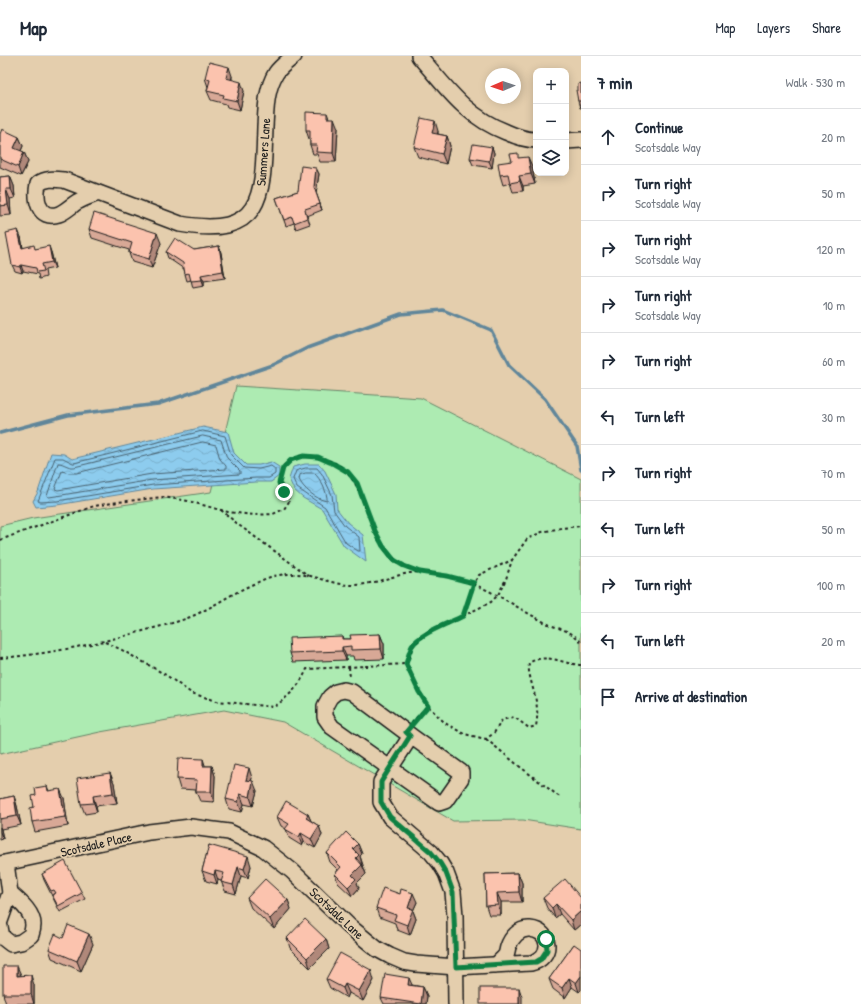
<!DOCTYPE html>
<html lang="en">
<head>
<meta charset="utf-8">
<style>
  :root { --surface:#fff; --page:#f6f6f7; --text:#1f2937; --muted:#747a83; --line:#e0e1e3 }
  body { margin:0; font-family:"Patrick Hand",sans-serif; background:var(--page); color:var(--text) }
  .controls { position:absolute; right:12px; top:12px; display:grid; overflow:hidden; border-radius:8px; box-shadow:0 2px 10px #0003 }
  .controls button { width:36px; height:36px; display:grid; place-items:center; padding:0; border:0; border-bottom:1px solid var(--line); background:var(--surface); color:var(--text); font:20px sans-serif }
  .compass { position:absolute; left:485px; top:12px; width:36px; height:36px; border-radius:50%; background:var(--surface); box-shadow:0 2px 10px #0003; rotate:268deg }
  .stop { position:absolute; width:12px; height:12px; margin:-9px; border:3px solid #0b8043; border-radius:50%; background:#fff }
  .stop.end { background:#0b8043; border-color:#fff; box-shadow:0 1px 4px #0008 }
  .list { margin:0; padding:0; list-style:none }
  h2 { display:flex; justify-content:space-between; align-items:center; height:52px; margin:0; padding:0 16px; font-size:17px }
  h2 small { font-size:13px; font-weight:400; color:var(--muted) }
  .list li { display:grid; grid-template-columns:26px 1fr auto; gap:12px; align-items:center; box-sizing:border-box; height:56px; padding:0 16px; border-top:1px solid var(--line) }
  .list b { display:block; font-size:15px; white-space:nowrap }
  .list p { margin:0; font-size:13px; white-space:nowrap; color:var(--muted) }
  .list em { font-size:13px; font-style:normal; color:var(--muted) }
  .icon { flex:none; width:22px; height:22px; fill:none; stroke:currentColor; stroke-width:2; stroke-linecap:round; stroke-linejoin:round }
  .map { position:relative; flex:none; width:581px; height:948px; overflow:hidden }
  header { display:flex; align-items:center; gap:24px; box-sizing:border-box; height:56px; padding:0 20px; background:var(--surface); border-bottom:1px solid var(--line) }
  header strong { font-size:19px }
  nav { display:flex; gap:22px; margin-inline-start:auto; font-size:14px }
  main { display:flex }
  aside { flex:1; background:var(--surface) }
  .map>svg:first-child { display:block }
</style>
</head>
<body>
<header>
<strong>Map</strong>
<nav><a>Map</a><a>Layers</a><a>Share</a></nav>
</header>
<main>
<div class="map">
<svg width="581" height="948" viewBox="0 0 581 948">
  <defs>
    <pattern id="water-waves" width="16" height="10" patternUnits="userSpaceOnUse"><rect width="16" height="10" fill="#8dccee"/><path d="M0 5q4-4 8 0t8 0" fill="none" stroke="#79afcc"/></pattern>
  </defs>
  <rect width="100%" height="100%" fill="#e4cead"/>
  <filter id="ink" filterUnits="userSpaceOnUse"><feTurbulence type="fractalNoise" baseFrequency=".025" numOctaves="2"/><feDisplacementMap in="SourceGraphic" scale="8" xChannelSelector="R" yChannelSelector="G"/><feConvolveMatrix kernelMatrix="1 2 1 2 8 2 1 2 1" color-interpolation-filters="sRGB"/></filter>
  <g filter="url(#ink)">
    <path fill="#adebb2" stroke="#648467" d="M236,330L421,342L581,423V773L523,764L453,765L283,666L224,654L100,676L0,698V470L33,462L211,436Z"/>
    <g fill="url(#water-waves)" stroke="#60869a">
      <path d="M203,371L228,376L234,397L246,409H259L271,406L279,411V420L271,426H256L153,433L57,449L36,451L33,445L38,436L51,397L64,398L72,403Z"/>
      <path d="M305,408H319L325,415L336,438L337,453L348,467L363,479L366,506L344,490L322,453L303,442L294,434L289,423L293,411Z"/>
    </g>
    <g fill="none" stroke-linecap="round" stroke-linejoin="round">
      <g stroke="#496270" stroke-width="1">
        <path d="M203,375L225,380L231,399L244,412L259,413L271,410L275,413V418L269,422H256L153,429L57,445L40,446L38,445L55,402H63L73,407Z"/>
        <path d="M203,380L221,384L227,402L240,415V418L152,424L56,440L49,441L47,440L58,407C64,407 68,412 74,411Z"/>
        <path d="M203,386L216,389L220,403L226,410V413L152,418L58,434L55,433L62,415L69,417H76Z"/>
        <path d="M306,412H317L322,418L332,439L334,455L345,470L359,481L360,495H358L346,487L325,451L297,432L293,423L296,415Z"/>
        <path d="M306,417H314C320,422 328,437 327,445C317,444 302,432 299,423L300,419Z"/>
      </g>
      <path stroke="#60869a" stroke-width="3.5" d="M0,377L68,359L158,348L273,309L307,292L401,258L443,254L491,274L509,309L545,343L577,390L581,414"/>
      <defs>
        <g id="minor">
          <path d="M419,0C447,32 465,60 506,76C515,80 526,84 536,84"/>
          <path d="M566,85L581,84"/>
          <path d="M98,137C91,140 84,142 77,146C72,149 65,156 59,158C38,165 35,142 38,128C46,122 54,123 64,124L180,168C265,183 263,138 265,71C266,53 266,33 276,17C280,11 288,5 294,0"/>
          <path d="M411,680L461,716V722L445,745L439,747L332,671L325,661V650L330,641L336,636L344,634L352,636L411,680L381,726V746L390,761L431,796L440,807L446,817L453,836L455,860L456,948"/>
          <path d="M0,808L149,776L191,771L229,776L263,792L292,815L349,870L377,893L390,900L404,906L416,908L456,911L531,907C553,902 552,875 530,873C519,872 511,882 508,891C507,894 507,898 505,900C503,903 499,906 496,909"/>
          <path d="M0,865L10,837L6,807"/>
          <path d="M0,871L2,881L11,888L21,886L31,879C32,876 33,872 33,869C33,856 19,845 10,837"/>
        </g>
      </defs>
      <use href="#minor" stroke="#1c1c1c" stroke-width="18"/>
      <g stroke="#1c1c1c" stroke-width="2" stroke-dasharray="3 3" stroke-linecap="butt">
        <path d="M221,454L240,470L309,520"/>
        <path d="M0,484L94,450L118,446L163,441L188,445L228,456L254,459L273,458L284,453L290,444L279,427C280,422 281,416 283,412C287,405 299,399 306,400C367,405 358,451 383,490C393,505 402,510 419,516"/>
        <path d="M464,559L474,527L479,519L512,504"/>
        <path d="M105,586L122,594L166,619L191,637L217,645L274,651C289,640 299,631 307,613L406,608"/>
        <path d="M0,602C49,598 96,588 143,575C157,571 171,568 185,563C210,554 231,537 256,527C261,525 266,522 271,521C277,519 285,518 292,518C312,517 331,529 353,529C376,529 396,517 419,516C425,516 432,518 438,519C480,524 508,547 544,566C556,573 574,574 581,587"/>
        <path d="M349,611L350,622"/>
        <path d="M428,650L419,636L406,608L413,589L429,575L449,567L491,546L498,539L506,523L512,504L527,483L542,476L561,472L581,470"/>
        <path d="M412,667L428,650L445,667L464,678L486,683L494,677L502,664L514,661L529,672L536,670C539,655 536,643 532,629C530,620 528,615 529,607C547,596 562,608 581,609"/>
        <path d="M486,683L519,710L561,742"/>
      </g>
      <use href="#minor" stroke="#e4cead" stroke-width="15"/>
    </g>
    <g fill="#d8a896" stroke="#1c1c1c">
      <path d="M232,20V24L244,35L240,54L227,51L226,48L211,44L207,35L208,31L205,22Z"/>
      <path d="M581,27V52H580L578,45V34Z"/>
      <path d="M327,57L329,62L338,72L336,106H320L317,98H313L310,89V83H309L306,74Z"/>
      <path d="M438,75V78L447,80L450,90L446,108L418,101L414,91Z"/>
      <path d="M0,78L19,81L23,90L21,95L24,96L28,106L21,120L0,111Z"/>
      <path d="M492,91L494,97L492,112L473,109L470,102Z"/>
      <path d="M520,102L532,110L535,128L523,130V135L513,136L510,127L503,129L500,119L512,105Z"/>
      <path d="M316,112L319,118L316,137L322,154L307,160L310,168L296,173L294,167L286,170L276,142L298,135Z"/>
      <path d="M10,120L14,130L15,142L10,143L11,159L0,160V121Z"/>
      <path d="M89,173L161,187L152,212L132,206L129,197V194L92,182Z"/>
      <path d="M21,181L23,192L35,193L51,196L55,212L45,214L46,221L39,223L38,218L23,215L22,217L15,215L12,209Z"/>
      <path d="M219,190L221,197L225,222L204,225V230L193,232L191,224L187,225L185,218L184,213L168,202L166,196L194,194Z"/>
      <path d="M380,578L384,588V603L354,604L353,600H346V604L293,606L290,597L342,580L343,583H351Z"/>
      <path d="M206,710H212L215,720L214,746L200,745L196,736V734L180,733L177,723Z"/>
      <path d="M110,717L114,727L117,747L96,750L97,756L85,758L81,748Z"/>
      <path d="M252,722L251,725L257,735L253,750L244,748L242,756L229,753L226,743Z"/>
      <path d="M47,730L49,735L64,742L68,770L35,776L32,766L36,739Z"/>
      <path d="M14,740L17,750L21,769L1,773L3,783L0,784V743Z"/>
      <path d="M308,758L311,765L319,770L322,779L315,792L304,786L302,790L289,782L286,773L281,770L277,761Z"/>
      <path d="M358,788L362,798L360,800L366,818L357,827L359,832L352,840L338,827L335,818L338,814L330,806L327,797Z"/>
      <path d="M209,789L251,810L248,822L241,820L236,838L225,835L221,825L218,824L217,828L206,825L202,815Z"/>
      <path d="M518,817L522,827V846H501V859H489L486,850L485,818Z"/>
      <path d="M42,818L82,837L85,843L60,856L44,824Z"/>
      <path d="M247,842L288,844L291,853L274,873L251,852Z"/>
      <path d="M543,842H581V868L574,874L560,858L555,862L547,852Z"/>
      <path d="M417,846L413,855L416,863L410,879L397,874L395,867L379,861L376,852Z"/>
      <path d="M63,882L93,888L81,915L52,902L49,893Z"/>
      <path d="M287,882L326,883L329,893L310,912L290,892Z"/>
      <path d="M574,888L579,936L572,931L565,942L553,933L549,923Z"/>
      <path d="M21,919L34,929V948H6L3,938Z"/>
      <path d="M326,923L374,924L363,945L349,937L347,942L330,932Z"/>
      <path d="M412,929L423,931L427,940L426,948H384L381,942Z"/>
    </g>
    <g fill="#b0887a" stroke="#1c1c1c">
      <path d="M229,11L232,20L230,32L226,22Z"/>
      <path d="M241,26L244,35L240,54L237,45Z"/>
      <path d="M334,62L338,72L336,106L333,97Z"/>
      <path d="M435,65L438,75L436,86L432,77Z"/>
      <path d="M447,80L450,90L446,108L442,98Z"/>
      <path d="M19,81L23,90L18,101L14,92Z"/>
      <path d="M492,91L494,97L492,112L489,105Z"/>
      <path d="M24,96L28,106L21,120L18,111Z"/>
      <path d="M528,101L532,110L535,128L531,118Z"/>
      <path d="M316,112L319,118L316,137L322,154L314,131Z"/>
      <path d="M10,120L14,130L15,142L11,133Z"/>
      <path d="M519,120L523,130V135L520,125Z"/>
      <path d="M6,133L10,143L11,159L8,149Z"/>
      <path d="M18,174L21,181L24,198L22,192Z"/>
      <path d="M157,177L161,187L152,212L149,203Z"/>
      <path d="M49,190L51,196L55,212L52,206Z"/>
      <path d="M219,190L221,197L225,222L223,215Z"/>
      <path d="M21,209L23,215L22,217L20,211Z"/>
      <path d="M201,219L204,225V230L202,224Z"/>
      <path d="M380,578L384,588V603L381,593Z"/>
      <path d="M342,591L346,600V604L342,595Z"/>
      <path d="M203,703L206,712L203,710Z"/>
      <path d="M212,710L215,720L214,746L211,736Z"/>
      <path d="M249,712L252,722L249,733L246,724Z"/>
      <path d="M110,717L114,727L117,747L113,737Z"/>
      <path d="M253,725L257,735L253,750L250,741Z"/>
      <path d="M60,733L64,742L68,770L65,761Z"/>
      <path d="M240,738L244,748L242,756L238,746Z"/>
      <path d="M14,740L17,750L21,769L17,760Z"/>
      <path d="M93,740L96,750L97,756L94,747Z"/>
      <path d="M308,758L312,767L306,762Z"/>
      <path d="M319,770L322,779L315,792L311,783Z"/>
      <path d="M0,771L1,773L3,783L0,776Z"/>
      <path d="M301,777L304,786L302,790L299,781Z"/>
      <path d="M358,788L362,798L360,800L362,808L359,812L356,802L353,793Z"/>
      <path d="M248,800L251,810L248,822L244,813Z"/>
      <path d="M362,809L366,818L357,827L359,832L352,840L348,831L352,819Z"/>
      <path d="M238,811L241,820L236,838L233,829Z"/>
      <path d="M215,815L218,824L217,828L214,819Z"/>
      <path d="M518,817L522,827V846L519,836Z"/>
      <path d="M413,837L417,846L413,855L416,863L410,879L407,869L408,852Z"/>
      <path d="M497,837L501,846V859L498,849Z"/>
      <path d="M288,844L291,853L274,873L270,863Z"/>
      <path d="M556,848L560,858L555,862L552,852Z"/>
      <path d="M581,855V868L574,874L571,864Z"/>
      <path d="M89,878L93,888L81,915L77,905Z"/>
      <path d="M326,883L329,893L310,912L307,902Z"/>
      <path d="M17,910L21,919L17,920Z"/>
      <path d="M371,914L374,924L363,945L359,935Z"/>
      <path d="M31,919L34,929V948L31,938Z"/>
      <path d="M581,920V934L579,936L576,927Z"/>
      <path d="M409,922L413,931L408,929Z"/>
      <path d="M569,922L572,931L565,942L562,932Z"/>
      <path d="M345,928L349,937L347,942L343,932Z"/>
      <path d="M423,931L427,940L426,948H421Z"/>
      <path d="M519,932L522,941V948H519Z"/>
    </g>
    <g fill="#fbc3ae" stroke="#1c1c1c">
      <path d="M209,6L229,11L226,22L241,26L237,45L223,42L224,39L207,35L210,24L205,22Z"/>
      <path d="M581,27V45H578L576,34H578V28Z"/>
      <path d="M306,56L327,57V62H334L333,97L316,96L317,89H310V74H306Z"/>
      <path d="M421,62L435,65L432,77L447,80L442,98L414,91Z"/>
      <path d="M2,73L19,81L14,92L24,96L18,111L0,103V78Z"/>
      <path d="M473,88L492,91L489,105L470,102Z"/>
      <path d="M518,97V102L528,101L531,118L519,120L520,125L510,127L508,118L500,119L498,107L512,105L510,98Z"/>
      <path d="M301,110L316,112L314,131L320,148L305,153L307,162L294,167L292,161L284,164L276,142L298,135Z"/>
      <path d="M10,120L11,133H6L8,149L0,150V121Z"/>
      <path d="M94,157L157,177L149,203L129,197L132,187L89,173Z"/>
      <path d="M18,174L22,192L34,189L35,193L49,190L52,206L42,208L44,215L37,216L36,212L21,209L20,211L12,209L6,177Z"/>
      <path d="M175,182L194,194L219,190L223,215L201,219L202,224L191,225L189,217L185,218L183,207L166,196Z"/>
      <path d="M380,578L381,593L351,594V590L342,591V595L290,597L289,582L342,580V583H351L350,579Z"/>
      <path d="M178,702L203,703V710H212L211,736H196L197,724L177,723Z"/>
      <path d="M234,709L249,712L246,724L253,725L250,741L240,738L238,746L226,743Z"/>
      <path d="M110,717L113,737L93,740L94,747L81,748L77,722Z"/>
      <path d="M47,730L48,735L60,733L65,761L32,766L30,752L34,751L32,740L36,739L35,732Z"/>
      <path d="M14,740L17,760L0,763V743Z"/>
      <path d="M286,745L308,758L306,762L319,770L311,783L301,777L299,781L285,773L289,768L277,761Z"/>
      <path d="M346,776L358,788L353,793L359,799L356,802L362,809L352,819L356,823L348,831L335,818L341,811L327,797Z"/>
      <path d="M209,789L248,800L244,813L238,811L233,829L221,826L224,817L215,815L214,819L202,815Z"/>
      <path d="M65,805L82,837L58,850L52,839L56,837L54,834L51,835L42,818Z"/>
      <path d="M518,817L519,836L497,837L498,849L486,850L485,818Z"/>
      <path d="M265,823L288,844L270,863L247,842Z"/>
      <path d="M565,823L581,842V855L571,864L556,848L552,852L543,842Z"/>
      <path d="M383,832L400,838L401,833L413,837L408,852L413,853L407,869L394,864L396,859L376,852Z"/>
      <path d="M305,863L326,883L307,902L287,882Z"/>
      <path d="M68,869L89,878L77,905L49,893L55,878L63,882Z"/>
      <path d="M574,888L581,893V920L576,927L569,922L562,932L549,923Z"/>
      <path d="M340,897L371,914L359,935L345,928L343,932L326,923Z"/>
      <path d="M3,910H17V920L31,919V938H3Z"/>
      <path d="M385,918L409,922L408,929L423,931L421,948L381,942Z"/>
      <rect x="480" y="932" width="39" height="16"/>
    </g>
  </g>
  <g fill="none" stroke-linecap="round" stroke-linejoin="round" filter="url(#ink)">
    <path stroke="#0b8043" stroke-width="5" d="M284,436L279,427L283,412L291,404L303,400L318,401L334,408L348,416L357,427L375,475L383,490L394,504L404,510L420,516L447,520L474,527L463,560C450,567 420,577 412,590C409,596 408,602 406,608L419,636L428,650L406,676L410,680L381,726V746L390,761L431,796L440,807L446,817L453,836L456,911L536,906L541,903L547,894L546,883"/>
  </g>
  <g text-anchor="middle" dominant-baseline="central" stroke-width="3.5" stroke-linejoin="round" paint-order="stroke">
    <g font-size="13" fill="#1c1c1c" stroke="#e4cead">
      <text transform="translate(263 96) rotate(-86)">Summers Lane</text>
      <text transform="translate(96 788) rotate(-13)">Scotsdale Place</text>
      <text transform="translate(337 857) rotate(43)">Scotsdale Lane</text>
    </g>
  </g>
</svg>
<div class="controls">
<button>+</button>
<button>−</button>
<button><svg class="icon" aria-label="layers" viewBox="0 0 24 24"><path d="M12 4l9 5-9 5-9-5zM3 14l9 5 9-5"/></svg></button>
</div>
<svg class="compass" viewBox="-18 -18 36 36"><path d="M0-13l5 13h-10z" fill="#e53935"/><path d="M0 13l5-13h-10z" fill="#747a83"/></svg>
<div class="stop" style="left:546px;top:883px"></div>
<div class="stop end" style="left:284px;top:436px"></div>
</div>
<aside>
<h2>7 min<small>Walk · 530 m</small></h2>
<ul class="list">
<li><svg class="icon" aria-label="ahead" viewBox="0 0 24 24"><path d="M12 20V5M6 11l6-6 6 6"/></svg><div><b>Continue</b><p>Scotsdale Way</p></div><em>20 m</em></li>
<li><svg class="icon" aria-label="right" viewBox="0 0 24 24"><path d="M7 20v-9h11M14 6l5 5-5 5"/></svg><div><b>Turn right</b><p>Scotsdale Way</p></div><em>50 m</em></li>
<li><svg class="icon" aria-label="right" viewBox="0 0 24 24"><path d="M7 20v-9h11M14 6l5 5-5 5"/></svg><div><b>Turn right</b><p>Scotsdale Way</p></div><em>120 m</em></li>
<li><svg class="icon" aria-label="right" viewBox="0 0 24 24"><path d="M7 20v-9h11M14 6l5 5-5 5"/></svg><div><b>Turn right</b><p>Scotsdale Way</p></div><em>10 m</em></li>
<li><svg class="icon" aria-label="right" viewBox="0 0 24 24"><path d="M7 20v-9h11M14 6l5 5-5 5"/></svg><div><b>Turn right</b></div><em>60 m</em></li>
<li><svg class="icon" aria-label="left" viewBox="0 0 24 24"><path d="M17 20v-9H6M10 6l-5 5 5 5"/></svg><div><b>Turn left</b></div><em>30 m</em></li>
<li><svg class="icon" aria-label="right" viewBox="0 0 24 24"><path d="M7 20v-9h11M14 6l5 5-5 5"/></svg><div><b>Turn right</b></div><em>70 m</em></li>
<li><svg class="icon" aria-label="left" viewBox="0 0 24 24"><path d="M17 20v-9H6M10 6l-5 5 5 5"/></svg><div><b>Turn left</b></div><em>50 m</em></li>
<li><svg class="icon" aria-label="right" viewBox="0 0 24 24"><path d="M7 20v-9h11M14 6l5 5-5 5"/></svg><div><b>Turn right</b></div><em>100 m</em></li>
<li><svg class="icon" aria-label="left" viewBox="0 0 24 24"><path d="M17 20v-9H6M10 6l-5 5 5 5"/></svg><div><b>Turn left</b></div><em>20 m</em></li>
<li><svg class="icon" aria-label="arrive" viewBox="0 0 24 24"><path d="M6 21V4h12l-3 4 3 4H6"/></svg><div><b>Arrive at destination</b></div></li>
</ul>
</aside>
</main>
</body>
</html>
